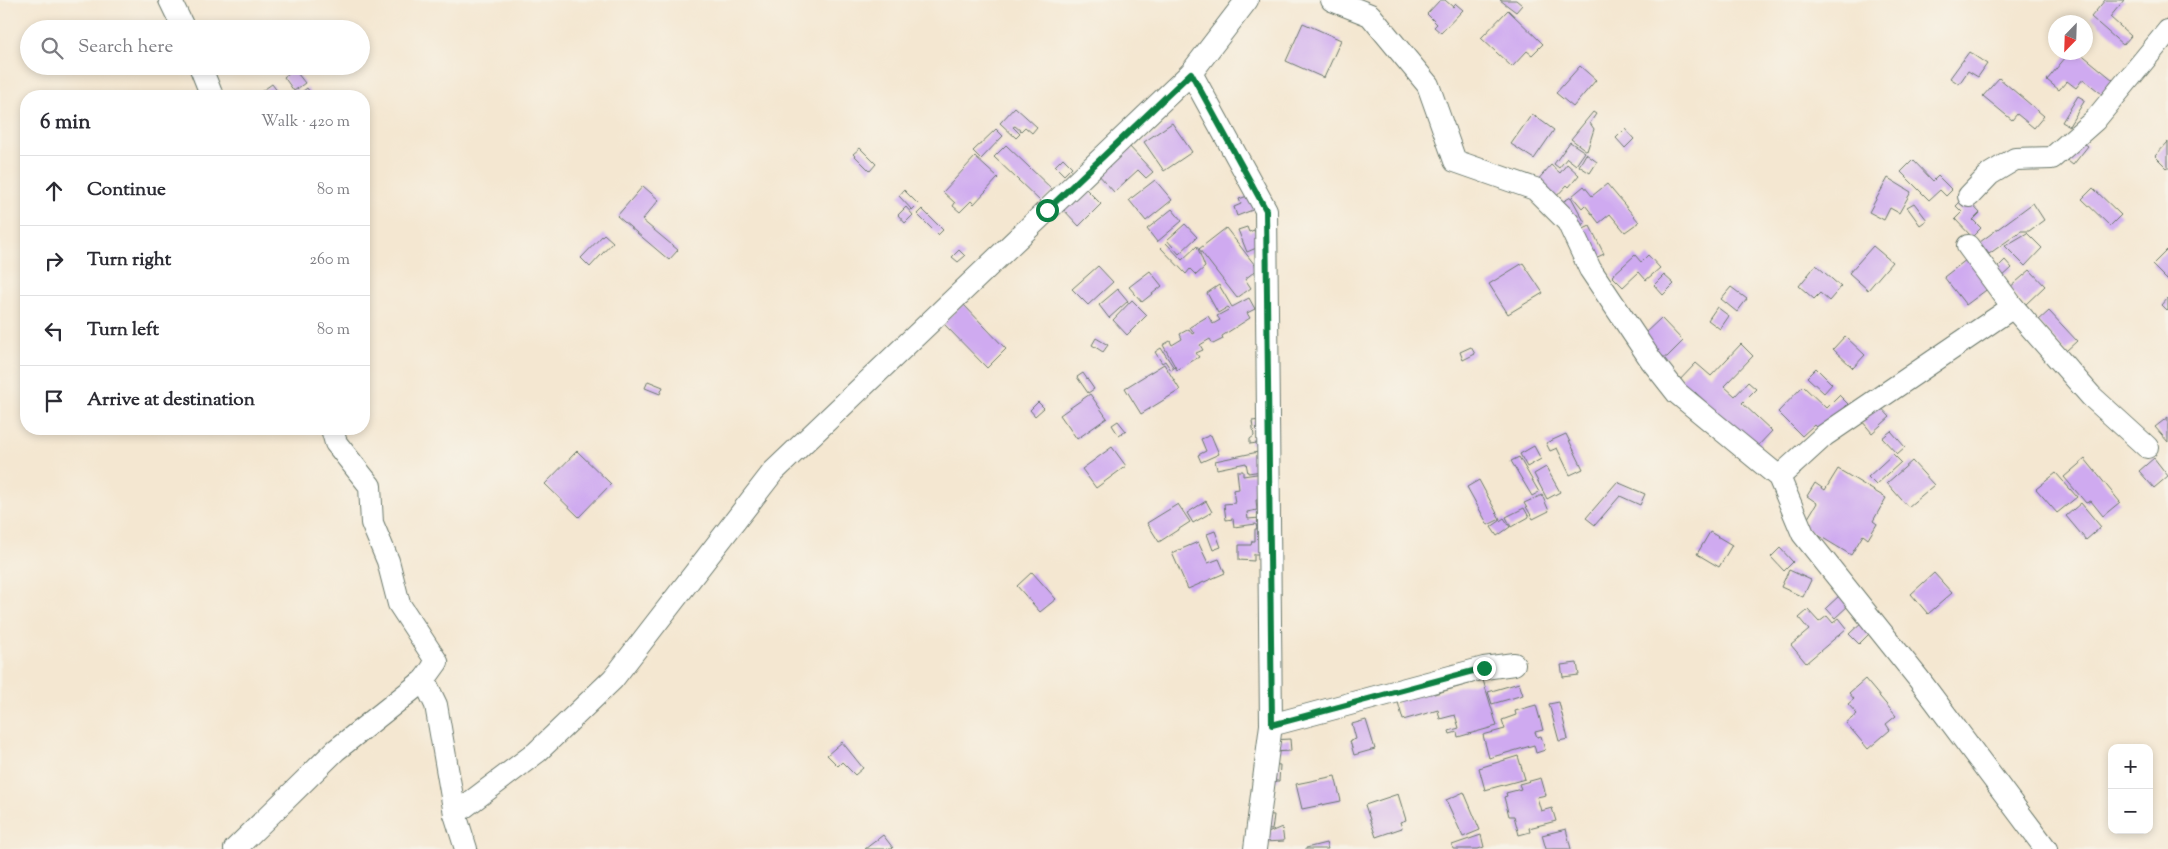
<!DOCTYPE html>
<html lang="en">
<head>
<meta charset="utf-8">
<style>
  :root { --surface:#fff; --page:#f7f7f7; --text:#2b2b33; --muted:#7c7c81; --line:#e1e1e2 }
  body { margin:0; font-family:"Sorts Mill Goudy",serif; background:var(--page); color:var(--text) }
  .controls { position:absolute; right:15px; bottom:15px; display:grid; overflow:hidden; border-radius:10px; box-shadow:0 2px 8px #0003 }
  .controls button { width:45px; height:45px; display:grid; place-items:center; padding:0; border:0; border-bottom:1px solid var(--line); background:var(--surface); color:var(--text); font:25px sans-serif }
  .compass { position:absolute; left:2048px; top:15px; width:45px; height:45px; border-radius:50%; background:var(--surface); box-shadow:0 2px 8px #0003; rotate:203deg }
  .stop { position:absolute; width:15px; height:15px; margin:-11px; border:4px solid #0b8043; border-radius:50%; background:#fff }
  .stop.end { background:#0b8043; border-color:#fff; box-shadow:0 1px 5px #0008 }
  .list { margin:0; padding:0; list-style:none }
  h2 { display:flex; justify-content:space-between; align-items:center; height:65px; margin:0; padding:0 20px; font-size:21px }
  h2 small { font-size:16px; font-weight:400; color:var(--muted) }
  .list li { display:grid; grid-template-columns:32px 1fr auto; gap:15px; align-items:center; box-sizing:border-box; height:70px; padding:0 20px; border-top:1px solid var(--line) }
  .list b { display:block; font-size:19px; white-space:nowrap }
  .list em { font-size:16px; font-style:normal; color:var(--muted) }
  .icon { flex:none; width:28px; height:28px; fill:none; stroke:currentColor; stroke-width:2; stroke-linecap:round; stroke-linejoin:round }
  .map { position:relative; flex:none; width:2168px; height:849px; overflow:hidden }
  .search { position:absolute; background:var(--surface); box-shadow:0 2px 8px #0003; left:20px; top:20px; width:350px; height:55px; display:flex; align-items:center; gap:12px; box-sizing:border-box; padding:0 18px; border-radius:28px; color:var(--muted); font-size:19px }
  .panel { position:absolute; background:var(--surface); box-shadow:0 2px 8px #0003; left:20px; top:90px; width:350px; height:345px; border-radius:20px }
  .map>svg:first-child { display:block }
</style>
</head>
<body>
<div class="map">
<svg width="2168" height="849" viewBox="0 0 2168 849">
  <rect width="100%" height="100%" fill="#f7f3e8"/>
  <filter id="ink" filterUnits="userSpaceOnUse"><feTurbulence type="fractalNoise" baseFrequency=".02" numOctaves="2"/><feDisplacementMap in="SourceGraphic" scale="10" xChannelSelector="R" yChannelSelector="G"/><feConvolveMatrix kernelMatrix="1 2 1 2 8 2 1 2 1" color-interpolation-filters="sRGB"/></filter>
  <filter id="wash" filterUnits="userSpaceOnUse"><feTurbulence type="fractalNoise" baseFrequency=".0096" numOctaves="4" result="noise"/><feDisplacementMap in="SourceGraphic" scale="20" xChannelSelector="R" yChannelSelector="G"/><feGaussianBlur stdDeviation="1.12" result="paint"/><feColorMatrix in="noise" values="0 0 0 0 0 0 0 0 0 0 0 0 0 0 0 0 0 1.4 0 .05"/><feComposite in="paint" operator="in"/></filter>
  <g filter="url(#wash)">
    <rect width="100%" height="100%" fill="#f4e7d1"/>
    <g id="blocks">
      <g fill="#cfaaf0">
        <path d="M1440,0H1445L1453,7L1456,4L1463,10L1441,33L1434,27L1437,24L1427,14Z"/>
        <path d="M1500,0H1516L1522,5L1516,12Z"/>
        <path d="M2105,0H2124L2110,17L2131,36L2123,45L2091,17Z"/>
        <path d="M1508,10L1543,44L1532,55L1527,51L1512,67L1481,38Z"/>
        <path d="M1303,23L1341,40L1324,78L1286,61Z"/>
        <path d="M1969,52L1987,64L1978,77L1968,71L1959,84L1950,78Z"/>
        <path d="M2070,52H2079L2113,80L2102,94L2083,79L2076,88L2067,81L2059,90L2047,80Z"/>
        <path d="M1580,66L1596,80L1573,107L1556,93Z"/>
        <path d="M294,69L305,83L294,91L284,77Z"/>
        <path d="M1999,78L2044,116L2034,128L2017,114L2012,120L1983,96Z"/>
        <path d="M272,84L281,96H255Z"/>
        <path d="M307,88L313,96H297Z"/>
        <path d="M2078,96L2085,100L2069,126L2062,122Z"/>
        <path d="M1015,107L1037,127L1032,133L1025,127L1021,131L1015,126L1013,127L1020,134L1016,138L1000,123Z"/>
        <path d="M1593,112L1596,114L1590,123L1594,129L1587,151L1571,139Z"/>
        <path d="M1532,114L1554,130L1534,159L1511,144Z"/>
        <path d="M1172,123L1192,152L1164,171L1144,142Z"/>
        <path d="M996,129L1003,136L981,159L973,151Z"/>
        <path d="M1625,129L1634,139L1625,148L1616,138Z"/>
        <path d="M2078,139L2088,146L2073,165L2064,158Z"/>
        <path d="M1570,142L1585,152L1576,165L1567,158L1559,168L1554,164Z"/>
        <path d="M2168,142V169L2155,156Z"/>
        <path d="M1006,145L1053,190L1041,202L994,157Z"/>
        <path d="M1129,146L1153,172L1146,178L1138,170L1114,192L1098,174Z"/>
        <path d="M860,148L876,164L870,171L853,154Z"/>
        <path d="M1586,154L1597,162L1590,173L1579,166Z"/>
        <path d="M975,157L998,178L974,204L971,201L960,212L953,206L955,203L943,192Z"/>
        <path d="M1063,158L1072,167L1064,175L1055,166Z"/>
        <path d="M1913,160L1933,181L1938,176L1952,190L1946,196L1940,190L1929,200L1901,172Z"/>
        <path d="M1567,164L1579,175L1569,187L1567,185L1554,199L1535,183L1551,165L1560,173Z"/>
        <path d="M1888,178L1911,192L1899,213L1890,208L1884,220L1869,212Z"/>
        <path d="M1155,180L1172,200L1146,221L1129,200Z"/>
        <path d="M1607,184L1639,222L1625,232L1610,214L1599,223L1585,205L1582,208L1572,196L1584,186L1592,196Z"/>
        <path d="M643,186L659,200L642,220L678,250L669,260L617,216Z"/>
        <path d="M1084,187L1101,204L1079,226L1062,208Z"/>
        <path d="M2093,188L2121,215L2110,226L2082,199Z"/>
        <path d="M904,190L918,204L912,210L899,196Z"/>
        <path d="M1250,195L1255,209L1237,216L1234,207L1241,204L1239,199Z"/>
        <path d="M1571,197L1585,223L1576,227L1562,202Z"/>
        <path d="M1965,197L1980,213L1973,220L1981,228L1972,237L1955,219L1962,212L1956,206Z"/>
        <path d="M1914,203L1927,220L1920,225L1907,207Z"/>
        <path d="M2033,203L2044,220L2029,231H2021L1989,254L1980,242Z"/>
        <path d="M906,207L913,215L905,223L898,215Z"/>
        <path d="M922,209L943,230L938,235L917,214Z"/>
        <path d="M1172,209L1182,221L1157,242L1147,229Z"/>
        <path d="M1185,224L1197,237L1179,254L1167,240Z"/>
        <path d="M1590,226L1604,254L1591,260L1577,232Z"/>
        <path d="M1247,227L1249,232L1254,230L1261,246L1247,252L1238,230Z"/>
        <path d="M1226,228L1258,269L1245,279L1251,288L1237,298L1199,249Z"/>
        <path d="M2027,233L2042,248L2025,266L2005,246Z"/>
        <path d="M604,234L613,242L590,267L581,258Z"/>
        <path d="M1166,243L1182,260L1197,246L1205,267L1196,275L1190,269L1186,274L1161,248Z"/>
        <path d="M1873,246L1892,262L1868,290L1849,273Z"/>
        <path d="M959,250L965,256L958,262L952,257Z"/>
        <path d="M2167,250L2168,251V281L2152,265Z"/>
        <path d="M1635,255L1641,262L1648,255L1660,268L1646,280L1639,272L1623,287L1612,276Z"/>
        <path d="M1971,256L1993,285L1966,305L1944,277Z"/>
        <path d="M2005,260L2012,268L2000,279L1993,272Z"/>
        <path d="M1523,263L1543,293L1508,314L1489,284Z"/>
        <path d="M1816,265L1841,287L1829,301L1820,293L1814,299L1799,286Z"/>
        <path d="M1098,266L1113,282L1088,305L1072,289Z"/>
        <path d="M2030,270L2045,286L2025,305L2009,288Z"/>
        <path d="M1150,271L1162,286L1142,302L1129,287Z"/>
        <path d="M1664,275L1674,284L1663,295L1654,285Z"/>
        <path d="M1219,285L1232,307L1249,298L1255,309L1247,313L1250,318L1222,336L1223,339L1213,344L1210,339L1200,345L1203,350L1196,353L1199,357L1177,370L1163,345L1170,341L1172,345L1182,339L1180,334L1189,329L1192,334L1194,333L1190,327L1208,316L1213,324L1220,320L1217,316L1230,309L1228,307L1218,313L1207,293Z"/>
        <path d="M1731,287L1747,299L1737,312L1721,299Z"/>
        <path d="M1118,289L1128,301L1109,318L1099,305Z"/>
        <path d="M2168,298V311L2162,305Z"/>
        <path d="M1132,300L1147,315L1127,335L1113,320Z"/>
        <path d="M963,304L1006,349L987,368L943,323Z"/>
        <path d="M1717,307L1729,316L1720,329L1708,320Z"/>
        <path d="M2049,311L2077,341L2066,351L2038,321Z"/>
        <path d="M1661,318L1683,341L1667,357H1655L1644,334Z"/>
        <path d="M1845,336L1865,355L1853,368L1833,349Z"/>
        <path d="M1096,338L1108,345L1103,352L1092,345Z"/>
        <path d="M1741,344L1753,356L1724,386L1735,396L1748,382L1756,389L1742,403L1772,431L1755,449L1695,392L1692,395L1676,384L1696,363L1711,376Z"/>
        <path d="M1471,347L1475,354L1463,360L1460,352Z"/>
        <path d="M1161,348L1174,368L1171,370L1165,361L1162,363L1155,352Z"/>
        <path d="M1164,364L1180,390L1141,414L1125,388Z"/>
        <path d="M1816,368L1832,384L1824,393L1807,377Z"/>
        <path d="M1083,373L1094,389L1088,393L1077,377Z"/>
        <path d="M648,381L663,387L660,394L645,388Z"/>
        <path d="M1803,386L1826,408L1839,395L1848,404L1821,432L1814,425L1802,436L1778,412Z"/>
        <path d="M1090,394L1107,418L1077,439L1060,415Z"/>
        <path d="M1038,402L1044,408L1035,416L1030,410Z"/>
        <path d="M1879,405L1890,417L1872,433L1862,421Z"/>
        <path d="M2168,417V442L2155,427Z"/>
        <path d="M1261,420L1264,442L1250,444V439L1254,436L1252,421Z"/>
        <path d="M1118,421L1126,431L1119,436L1112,425Z"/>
        <path d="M1891,431L1905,447L1897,454L1882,438Z"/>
        <path d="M1566,434L1583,469L1570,475L1557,448L1550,451L1546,443Z"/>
        <path d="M1211,435L1219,454L1201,462L1198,455L1206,451L1201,439Z"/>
        <path d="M1534,446L1541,459L1527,467L1520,454Z"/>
        <path d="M1112,447L1126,466L1096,488L1082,469Z"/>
        <path d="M577,451L611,484L579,517L545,484Z"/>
        <path d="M1258,452L1262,471L1248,473L1246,463L1217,469L1215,461Z"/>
        <path d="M1893,454L1901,462L1876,485L1868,477Z"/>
        <path d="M1519,457L1539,492L1532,496L1511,461Z"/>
        <path d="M2154,458L2168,476L2154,488L2139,471Z"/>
        <path d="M2085,459L2120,502L2103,516L2091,501L2086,503L2064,477Z"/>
        <path d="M1912,461L1934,485L1908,507L1887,483Z"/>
        <path d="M1546,467L1560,492L1547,499L1534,474Z"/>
        <path d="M1838,469L1886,498L1873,521L1877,524L1868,539L1863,535L1851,555L1803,526L1817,503L1807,496L1815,483L1825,490Z"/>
        <path d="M1237,471H1243V476L1263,473L1266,499L1256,500L1257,510L1247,512L1248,519L1260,518L1266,527L1257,529L1256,524L1234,527L1233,519L1226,520L1224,504L1235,503L1233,490L1239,489Z"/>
        <path d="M2056,473L2077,497L2057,513L2036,489Z"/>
        <path d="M1479,480L1500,519L1488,525L1467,487Z"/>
        <path d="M1617,482L1645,494L1640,505L1620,496L1595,525L1586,518Z"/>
        <path d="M1542,495L1549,511L1533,519L1524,503Z"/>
        <path d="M1206,501L1212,512L1193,523L1187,513Z"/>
        <path d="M2081,503L2101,527L2086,540L2066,516Z"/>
        <path d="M1178,504L1190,522L1159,542L1147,523Z"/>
        <path d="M1524,508L1529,517L1511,527L1506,517Z"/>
        <path d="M1504,518L1510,527L1497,536L1491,527Z"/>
        <path d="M1255,529H1261L1266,554H1254V561L1239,560V545H1251L1252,541H1255Z"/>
        <path d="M1215,531L1221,547L1213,550L1207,534Z"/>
        <path d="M1710,532L1732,545L1719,567L1697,554Z"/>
        <path d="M1198,542L1208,563L1219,559L1225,573L1188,589L1172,553Z"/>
        <path d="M1780,548L1793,562L1784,571L1771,557Z"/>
        <path d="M1789,570L1811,580L1803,597L1781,587Z"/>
        <path d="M1032,572L1056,599L1040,612L1017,586Z"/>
        <path d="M1934,573L1952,593L1928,614L1911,594Z"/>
        <path d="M1840,595L1849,605L1835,618L1826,608Z"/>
        <path d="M1808,610L1819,622L1827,616L1833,623L1839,618L1847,628L1806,663L1791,645L1809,630L1799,618Z"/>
        <path d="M1864,620L1874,629L1859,644L1849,634Z"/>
        <path d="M1577,663L1579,675L1563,677L1561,665Z"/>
        <path d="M1865,679L1896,716L1886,724L1890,730L1868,749L1846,723L1857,714L1848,704L1854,699L1849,693Z"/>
        <path d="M1483,680L1497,726L1458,737L1457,732L1450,734L1449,731L1459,728L1455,715L1440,719L1438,710L1403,720L1396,695L1432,685L1434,694Z"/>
        <path d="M1519,683L1523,695L1492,704L1488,692Z"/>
        <path d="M1559,702L1568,739L1559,741L1549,704Z"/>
        <path d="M1536,705L1543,730L1535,732L1537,737L1541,736L1545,750L1536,753L1534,745L1489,758L1483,735L1505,729L1502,720L1516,715L1515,711Z"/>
        <path d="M1366,720L1375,749L1354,755L1350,741L1356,739L1352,724Z"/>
        <path d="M1290,739L1291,751L1272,752L1271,740Z"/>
        <path d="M842,742L863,768L855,775L842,762L838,766L827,755Z"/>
        <path d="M1518,756L1525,779L1485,790L1479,768Z"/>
        <path d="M1271,764L1280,765L1279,781H1270Z"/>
        <path d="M1335,776L1341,801L1302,809L1296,784Z"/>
        <path d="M1541,778L1546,795L1537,797L1541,811L1552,808L1556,821L1529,828L1530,832L1519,835L1514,816H1509L1504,797L1507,796L1506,793L1521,789L1519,784Z"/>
        <path d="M1464,792L1480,830L1463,837L1446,800Z"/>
        <path d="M1398,794L1406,820L1400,822L1402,828L1376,837L1365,805Z"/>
        <path d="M1264,814L1274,815L1272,830L1262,829Z"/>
        <path d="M1282,827L1284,841L1263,842V835Z"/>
        <path d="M1566,829L1571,849H1546L1542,835Z"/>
        <path d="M883,835L893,848L892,849H865Z"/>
        <path d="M1481,835L1484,847L1478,849H1453L1452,845Z"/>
        <path d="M1326,843L1328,849H1306V848Z"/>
      </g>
    </g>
  </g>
  <g filter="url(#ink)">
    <use href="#blocks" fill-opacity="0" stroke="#6a786b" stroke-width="1"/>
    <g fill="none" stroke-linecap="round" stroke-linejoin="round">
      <defs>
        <g id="minor">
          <path d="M170,0L184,29"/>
          <path d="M1332,0L1370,15L1428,85L1455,161L1535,189L1568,222L1590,269L1651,360L1677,393L1779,477L1803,534L1918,678L2046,849"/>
          <path d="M200,66L212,96"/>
          <path d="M1191,73L1266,210L1271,725L1255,849"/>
          <path d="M1969,196L1990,174L2015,159L2052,158L2095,120L2168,31"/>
          <path d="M1968,246L2013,307L2091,396L2147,447"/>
          <path d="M332,429L336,443L370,486L372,523L388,561L399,604L437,662L424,680L436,705L455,814L466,849"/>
          <path d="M1779,477L1825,435L2013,307"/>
          <path d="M1271,725L1484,668L1514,664"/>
          <path d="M455,814L537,752L613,679L773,472L1191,73L1247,0"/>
          <path d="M235,849L336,750L424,680"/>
        </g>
      </defs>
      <use href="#minor" stroke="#6a786b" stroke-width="24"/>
      <use href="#minor" stroke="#fff" stroke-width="22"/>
    </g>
  </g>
  <g fill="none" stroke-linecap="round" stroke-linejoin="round" filter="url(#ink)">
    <path stroke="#0b8043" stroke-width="6" d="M1047,210L1191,73L1266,210L1272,725L1484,668"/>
  </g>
</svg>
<div class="controls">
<button>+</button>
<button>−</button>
</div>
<svg class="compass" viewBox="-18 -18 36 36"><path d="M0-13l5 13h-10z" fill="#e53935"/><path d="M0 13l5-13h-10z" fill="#7c7c81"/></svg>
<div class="stop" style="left:1047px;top:210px"></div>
<div class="stop end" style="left:1484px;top:668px"></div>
<div class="search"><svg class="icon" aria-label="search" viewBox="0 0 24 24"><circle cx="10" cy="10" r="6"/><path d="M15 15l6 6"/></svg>Search here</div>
<section class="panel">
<h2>6 min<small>Walk · 420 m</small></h2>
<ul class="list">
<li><svg class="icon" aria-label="ahead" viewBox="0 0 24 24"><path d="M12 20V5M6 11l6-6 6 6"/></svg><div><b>Continue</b></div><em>80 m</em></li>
<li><svg class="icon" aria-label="right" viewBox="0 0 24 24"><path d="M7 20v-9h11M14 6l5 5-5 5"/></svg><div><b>Turn right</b></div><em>260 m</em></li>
<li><svg class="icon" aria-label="left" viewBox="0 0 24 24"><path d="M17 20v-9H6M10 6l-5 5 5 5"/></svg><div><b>Turn left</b></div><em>80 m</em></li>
<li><svg class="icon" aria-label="arrive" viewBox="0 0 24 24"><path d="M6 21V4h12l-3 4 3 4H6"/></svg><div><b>Arrive at destination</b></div></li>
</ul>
</section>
</div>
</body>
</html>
